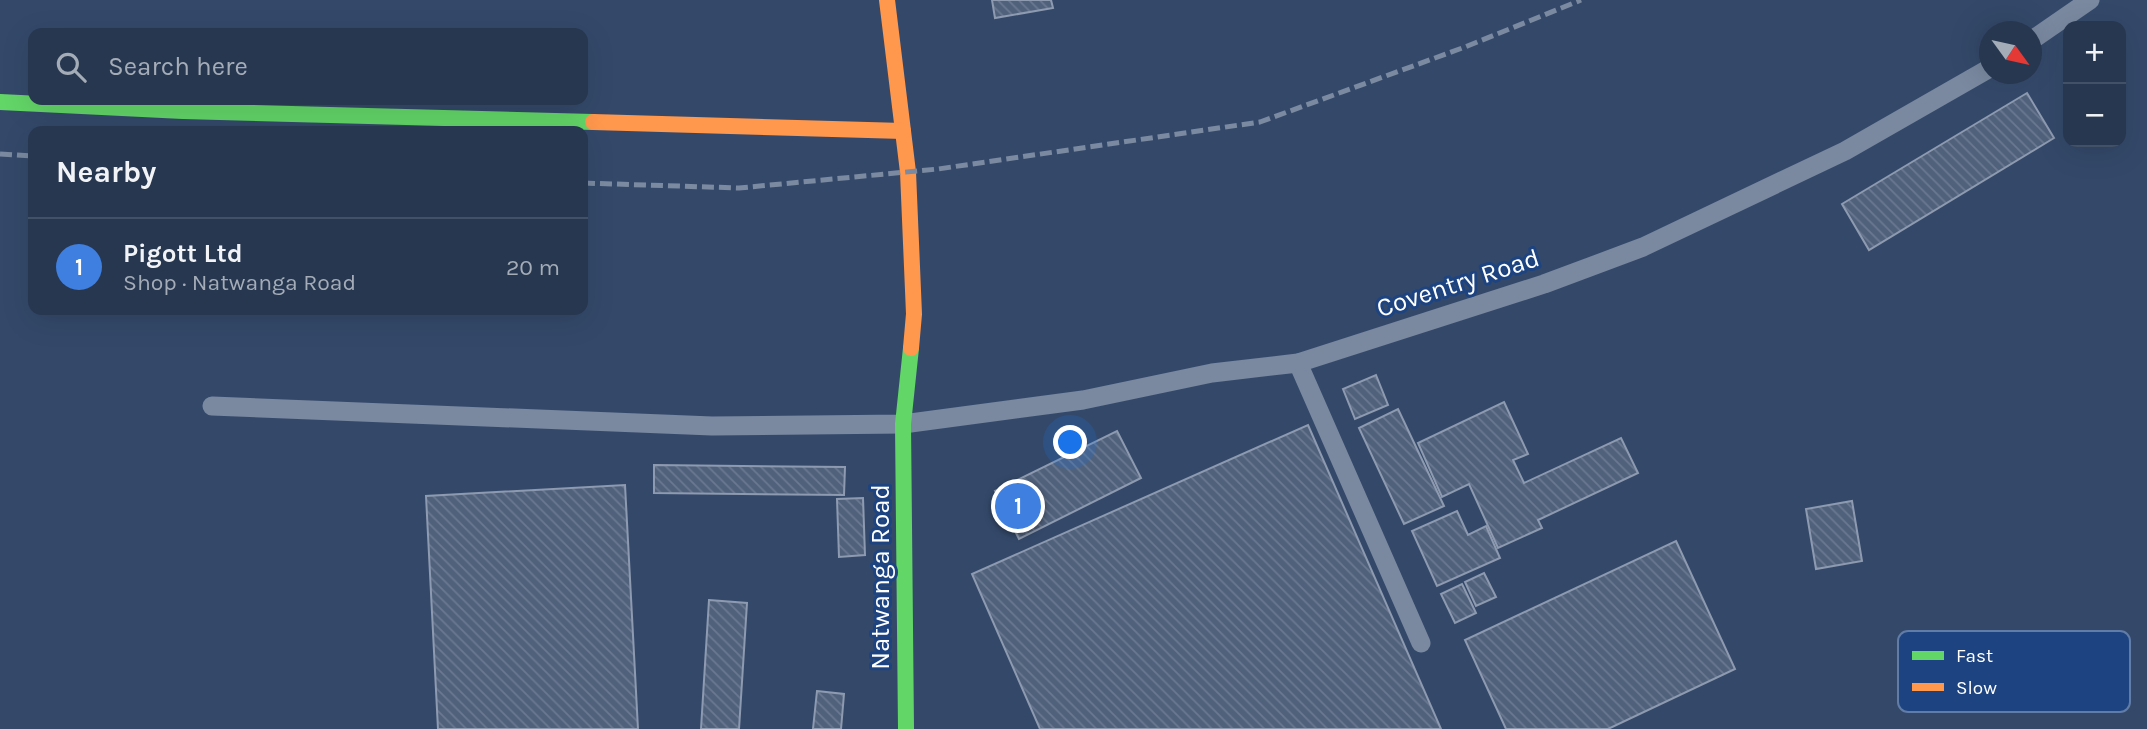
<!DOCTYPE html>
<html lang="en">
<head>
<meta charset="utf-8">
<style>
  :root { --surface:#273750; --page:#2f3f57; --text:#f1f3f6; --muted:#a4acb7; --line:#435167; --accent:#ea580c }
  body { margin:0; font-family:Karla,sans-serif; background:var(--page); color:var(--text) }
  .controls { position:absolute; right:21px; top:21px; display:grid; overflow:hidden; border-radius:14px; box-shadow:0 7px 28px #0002 }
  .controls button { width:63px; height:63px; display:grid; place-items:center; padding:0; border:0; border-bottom:2px solid var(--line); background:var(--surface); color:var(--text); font:35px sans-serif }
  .compass { position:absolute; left:1979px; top:21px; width:63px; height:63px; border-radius:50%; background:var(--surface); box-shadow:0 7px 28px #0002; rotate:123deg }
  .you { position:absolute; left:1071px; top:443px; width:24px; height:24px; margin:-18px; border:5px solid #fff; border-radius:50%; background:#1a73e8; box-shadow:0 0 0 10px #1a73e833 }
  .badge { display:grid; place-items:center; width:46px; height:46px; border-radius:50%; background:var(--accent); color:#fff; font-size:23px; font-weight:700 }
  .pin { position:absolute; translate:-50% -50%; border:4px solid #fff; box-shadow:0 2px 7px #0006 }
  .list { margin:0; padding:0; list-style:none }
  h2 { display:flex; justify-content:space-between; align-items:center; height:91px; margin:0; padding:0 28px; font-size:30px }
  h2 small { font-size:23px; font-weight:400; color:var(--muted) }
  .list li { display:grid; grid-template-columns:46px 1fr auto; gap:21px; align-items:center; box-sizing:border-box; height:98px; padding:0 28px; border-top:2px solid var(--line) }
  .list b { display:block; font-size:26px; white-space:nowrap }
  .list p { margin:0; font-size:23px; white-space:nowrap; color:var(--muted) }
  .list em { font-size:23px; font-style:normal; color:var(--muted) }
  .icon { flex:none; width:38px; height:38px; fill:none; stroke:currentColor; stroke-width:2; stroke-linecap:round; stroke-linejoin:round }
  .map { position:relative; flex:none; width:2147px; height:729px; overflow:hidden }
  .search { position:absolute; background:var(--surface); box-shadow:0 7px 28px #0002; left:28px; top:28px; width:560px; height:77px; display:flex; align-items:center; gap:18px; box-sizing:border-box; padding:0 24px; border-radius:14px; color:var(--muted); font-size:26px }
  .panel { position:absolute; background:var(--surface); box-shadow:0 7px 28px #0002; left:28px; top:126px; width:560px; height:189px; border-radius:14px }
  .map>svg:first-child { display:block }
</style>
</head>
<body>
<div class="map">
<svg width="2147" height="729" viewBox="0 0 2147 729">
  <defs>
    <pattern id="building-back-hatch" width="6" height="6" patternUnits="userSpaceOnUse" patternTransform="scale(1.75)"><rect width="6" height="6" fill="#50617c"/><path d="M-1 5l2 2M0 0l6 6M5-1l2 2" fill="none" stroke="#6a7990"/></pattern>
  </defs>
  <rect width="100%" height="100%" fill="#34496a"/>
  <g fill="url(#building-back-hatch)" stroke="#8e9aaf" stroke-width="2">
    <path d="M992,0H1051L1053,8L995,18Z"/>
    <path d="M2027,93L2054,138L1869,250L1842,204Z"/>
    <path d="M1376,375L1388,405L1355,419L1343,389Z"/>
    <path d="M1504,402L1528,454L1513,460L1524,483L1621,438L1638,473L1538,520L1542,528L1498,548L1469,484L1442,497L1418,443Z"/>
    <path d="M1398,409L1444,506L1404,524L1359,428Z"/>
    <path d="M1308,425L1441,729H1040L972,574Z"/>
    <path d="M1117,431L1141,478L1019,539L995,491Z"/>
    <path d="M654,465L845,467L844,495L654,493Z"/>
    <path d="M625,485L638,729H438L426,496Z"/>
    <path d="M863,498L865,555L839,557L837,499Z"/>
    <path d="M1852,501L1862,561L1816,569L1806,509Z"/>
    <path d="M1457,511L1468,535L1486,526L1500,558L1437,586L1412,531Z"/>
    <path d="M1676,541L1735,669L1608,729H1506L1465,640Z"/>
    <path d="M1484,573L1496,597L1476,606L1465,582Z"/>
    <path d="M1462,584L1476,613L1455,623L1441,594Z"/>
    <path d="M709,600L747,603L739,729H701Z"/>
    <path d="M817,691L844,694L841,729H813Z"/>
  </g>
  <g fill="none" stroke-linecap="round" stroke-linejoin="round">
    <g stroke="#7a89a0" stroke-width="19">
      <path d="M2032,40L2090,0"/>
      <path d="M1298,363L1421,643"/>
      <path d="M212,406L712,426L903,424L1083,400L1212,373L1298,363L1544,284L1643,247L1845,151L1990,68"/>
    </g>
    <g stroke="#63d668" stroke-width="16">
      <path d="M0,102L183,111L593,122"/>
      <path d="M906,729L903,424L911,348"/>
    </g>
    <g stroke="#ff974d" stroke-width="16">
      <path d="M887,0L908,172L914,314L911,348"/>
      <path d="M593,122L903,131"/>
    </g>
    <g stroke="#7b8aa0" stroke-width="5" stroke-dasharray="12 5" stroke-linecap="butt">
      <path d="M0,154L33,156"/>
      <path d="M583,183L739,188L938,169L1260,122L1465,47L1581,0"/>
    </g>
  </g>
  <g text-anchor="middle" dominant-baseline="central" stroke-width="6" stroke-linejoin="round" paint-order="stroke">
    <g font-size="26" fill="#fff" stroke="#1d4481">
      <text transform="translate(1458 283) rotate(-18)">Coventry Road</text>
      <text transform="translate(880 577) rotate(-90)">Natwanga Road</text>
    </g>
  </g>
  <rect x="1898" y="631" width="232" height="81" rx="10" fill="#1d4481" stroke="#617ca7" stroke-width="2"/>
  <rect x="1912" y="651" width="32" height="9" fill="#63d668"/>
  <rect x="1912" y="683" width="32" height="8" fill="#ff974d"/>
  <g font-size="19" fill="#fff">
    <text x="1956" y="662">Fast</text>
    <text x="1956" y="694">Slow</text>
  </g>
</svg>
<div class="controls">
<button>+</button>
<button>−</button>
</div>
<svg class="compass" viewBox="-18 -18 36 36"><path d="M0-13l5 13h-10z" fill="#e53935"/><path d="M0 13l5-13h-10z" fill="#a4acb7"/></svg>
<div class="you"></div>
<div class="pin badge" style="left:1018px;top:506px;background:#3f7fe0">1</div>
<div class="search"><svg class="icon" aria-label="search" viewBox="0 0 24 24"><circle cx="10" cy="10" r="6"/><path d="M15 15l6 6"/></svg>Search here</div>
<section class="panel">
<h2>Nearby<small></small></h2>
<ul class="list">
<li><span class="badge" style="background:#3f7fe0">1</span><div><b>Pigott Ltd</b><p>Shop · Natwanga Road</p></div><em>20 m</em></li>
</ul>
</section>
</div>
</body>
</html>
